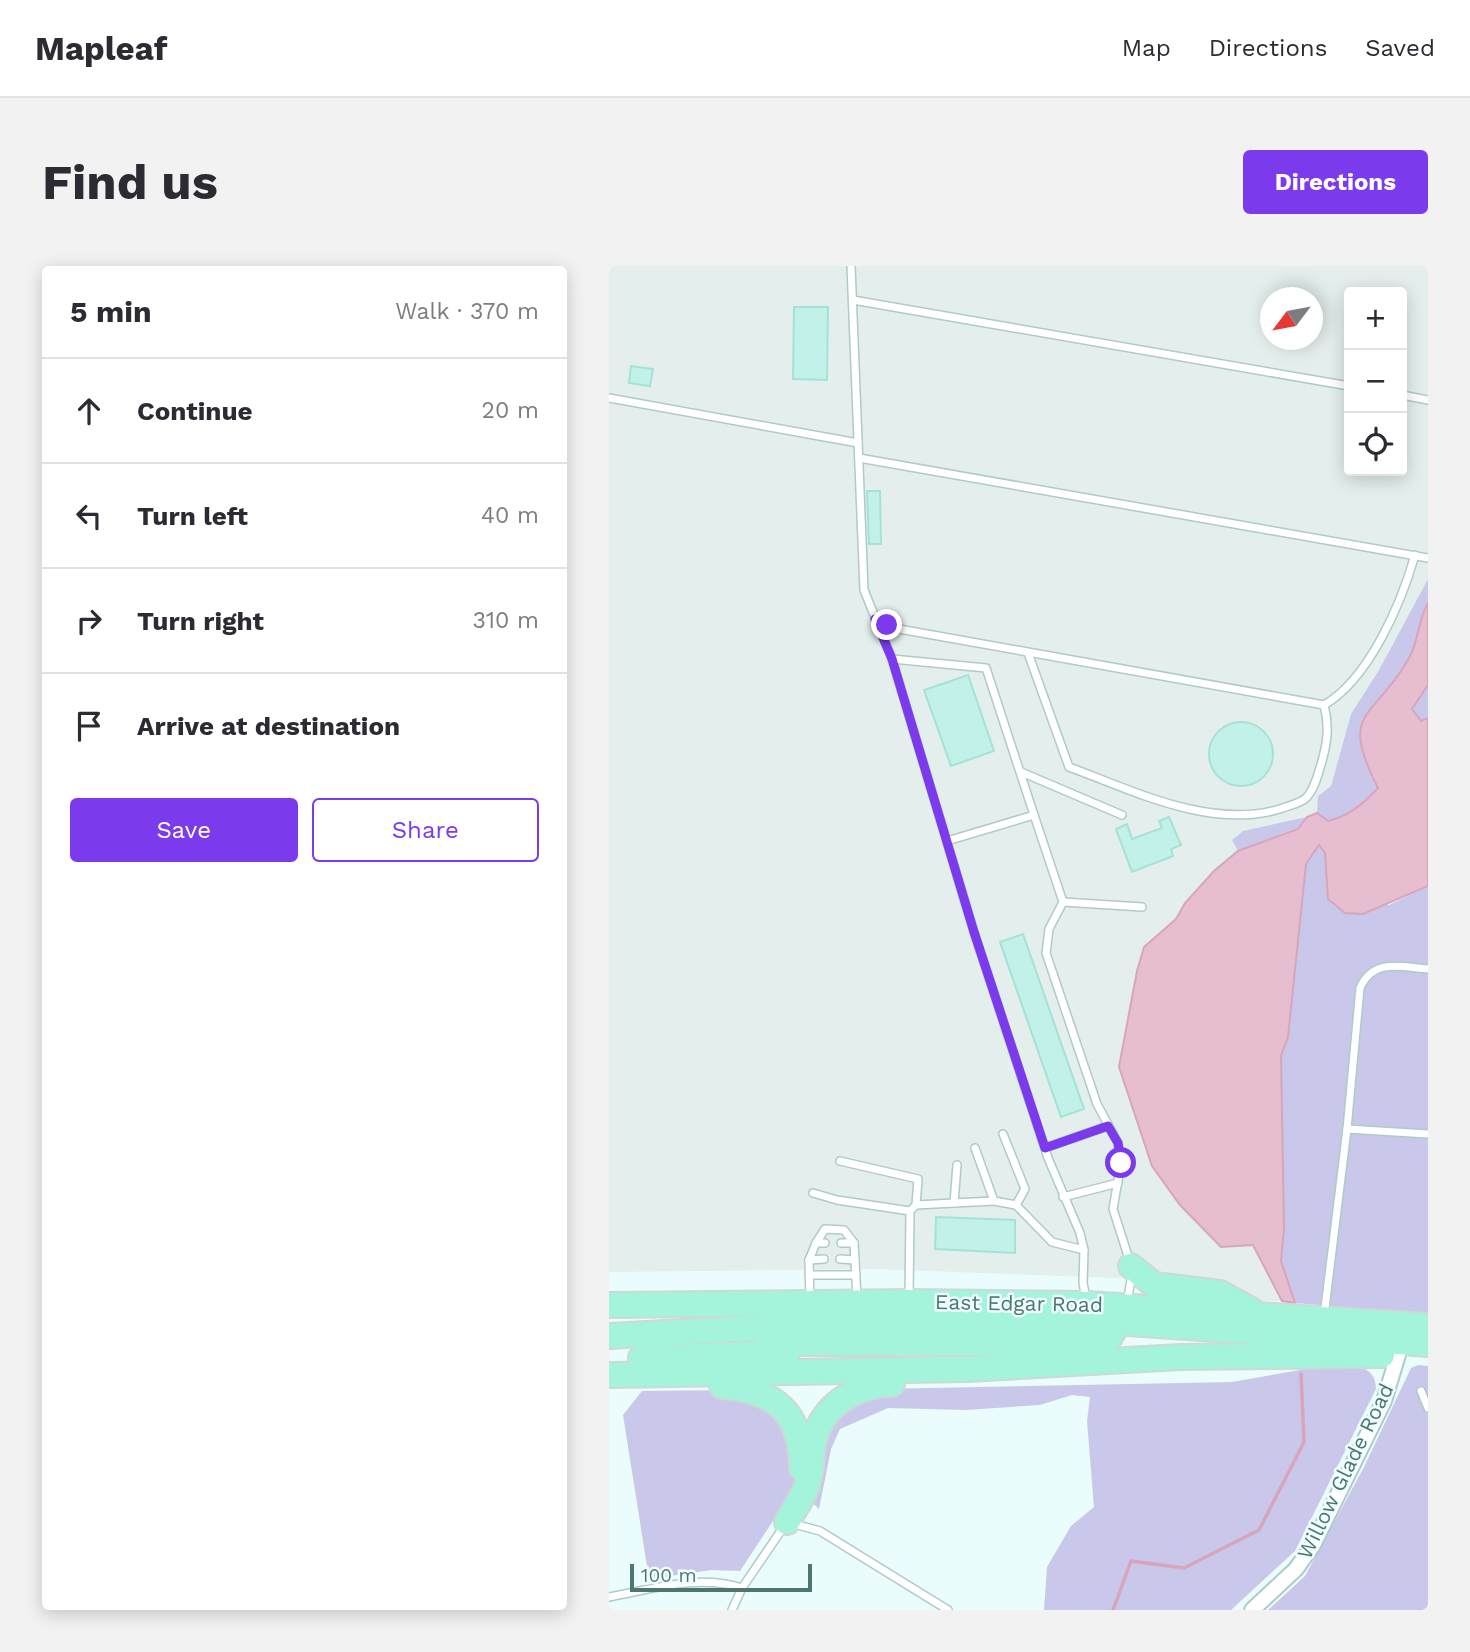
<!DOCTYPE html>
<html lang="en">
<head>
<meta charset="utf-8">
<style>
  :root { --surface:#fff; --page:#f2f2f3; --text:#2b2b33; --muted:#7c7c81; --line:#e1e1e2; --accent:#7c3aed }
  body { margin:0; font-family:"Work Sans",sans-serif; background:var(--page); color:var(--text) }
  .controls { position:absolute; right:21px; top:21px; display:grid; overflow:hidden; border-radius:7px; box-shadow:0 4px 18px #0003 }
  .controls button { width:63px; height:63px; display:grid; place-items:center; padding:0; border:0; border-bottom:2px solid var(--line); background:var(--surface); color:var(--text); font:35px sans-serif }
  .compass { position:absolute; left:651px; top:21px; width:63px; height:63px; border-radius:50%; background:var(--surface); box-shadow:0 4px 18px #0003; rotate:238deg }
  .scale { position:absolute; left:21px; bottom:18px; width:182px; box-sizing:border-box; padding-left:7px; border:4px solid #4d776e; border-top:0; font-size:19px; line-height:24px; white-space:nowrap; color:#4d776e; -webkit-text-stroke:5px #f1feff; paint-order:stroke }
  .stop { position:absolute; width:21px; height:21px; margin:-16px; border:5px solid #7c3aed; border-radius:50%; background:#fff }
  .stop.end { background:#7c3aed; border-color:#fff; box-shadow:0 2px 7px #0008 }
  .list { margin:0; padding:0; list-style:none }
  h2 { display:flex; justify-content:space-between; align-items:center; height:91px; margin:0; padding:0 28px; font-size:30px }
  h2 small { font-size:23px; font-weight:400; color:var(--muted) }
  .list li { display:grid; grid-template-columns:46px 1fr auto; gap:21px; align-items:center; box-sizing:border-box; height:105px; padding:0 28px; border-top:2px solid var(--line) }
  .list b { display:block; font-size:26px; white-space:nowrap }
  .list em { font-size:23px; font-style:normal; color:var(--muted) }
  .actions { display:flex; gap:14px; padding:21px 28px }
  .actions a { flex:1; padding:16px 0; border:2px solid var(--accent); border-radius:7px; text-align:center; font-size:24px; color:var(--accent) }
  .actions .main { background:var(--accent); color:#fff }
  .icon { flex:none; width:38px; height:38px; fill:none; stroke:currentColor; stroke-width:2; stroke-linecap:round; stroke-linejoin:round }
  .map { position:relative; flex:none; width:819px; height:1344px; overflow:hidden; border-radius:7px }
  header { display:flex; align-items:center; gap:42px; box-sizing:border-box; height:98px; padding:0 35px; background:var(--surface); border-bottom:2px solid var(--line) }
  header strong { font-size:33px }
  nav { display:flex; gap:38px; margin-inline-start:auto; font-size:24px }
  .intro { display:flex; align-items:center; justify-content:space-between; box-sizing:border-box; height:168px; padding:0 42px }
  h1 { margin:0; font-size:49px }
  .button { padding:18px 32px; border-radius:7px; background:var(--accent); color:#fff; font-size:24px; font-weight:700 }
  main { display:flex; gap:42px; padding:0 42px }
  aside { flex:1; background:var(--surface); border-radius:7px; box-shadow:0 4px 18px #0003 }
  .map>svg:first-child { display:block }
</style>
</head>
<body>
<header>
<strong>Mapleaf</strong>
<nav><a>Map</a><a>Directions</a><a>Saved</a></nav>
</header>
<div class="intro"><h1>Find us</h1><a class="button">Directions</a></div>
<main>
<aside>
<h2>5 min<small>Walk · 370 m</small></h2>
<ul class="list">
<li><svg class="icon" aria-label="ahead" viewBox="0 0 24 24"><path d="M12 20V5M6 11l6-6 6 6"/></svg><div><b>Continue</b></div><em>20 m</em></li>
<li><svg class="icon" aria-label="left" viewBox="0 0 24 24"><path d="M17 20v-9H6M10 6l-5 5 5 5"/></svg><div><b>Turn left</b></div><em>40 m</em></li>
<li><svg class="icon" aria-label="right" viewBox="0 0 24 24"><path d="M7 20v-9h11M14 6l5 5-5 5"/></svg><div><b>Turn right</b></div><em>310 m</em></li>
<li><svg class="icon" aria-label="arrive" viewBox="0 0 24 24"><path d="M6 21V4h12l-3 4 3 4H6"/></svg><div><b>Arrive at destination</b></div></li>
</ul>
<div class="actions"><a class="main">Save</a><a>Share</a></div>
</aside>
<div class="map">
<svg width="819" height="1344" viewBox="0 0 819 1344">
  <rect width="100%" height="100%" fill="#eafcfc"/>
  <path fill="#e3eeed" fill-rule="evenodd" d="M0,0H819V313L770,404L742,448L722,520L709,530L708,547L669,560L634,565L623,574L629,585L605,605L576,637L567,653L535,681L510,801L543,900L571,939L644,979L673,1035L646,1036L561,1014L265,1003L0,1006ZM740,26H793V205H740ZM662,32H704V74H662Z"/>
  <g fill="#c9c8ea">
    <path d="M819,313V337L809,374L785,419L762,510L769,522C754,538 740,550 719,555L708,547L709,530L722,520L742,448L770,404Z"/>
    <path d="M819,419V452L812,455L803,443Z"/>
    <path d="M698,551L689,562L629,585L623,574L634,565Z"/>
    <path d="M709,579L716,586L719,633L780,639L819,620V1048L686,1037L672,995L675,963L672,790L679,771L697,598Z"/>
    <path d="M719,1099C740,1100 767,1096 767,1123L686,1285L622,1344H435L438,1301L462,1260L485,1241L478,1155L481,1131L463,1129L431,1139L357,1144L279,1142L231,1163L222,1183L210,1243L195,1229L211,1160L269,1123L623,1116Z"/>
    <path d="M809,1099L819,1100V1344H659L696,1310L755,1201L802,1102Z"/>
    <path d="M127,1124C134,1126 143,1127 148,1131C178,1148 193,1190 185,1223L131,1305L103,1304L40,1313L14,1149L33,1125Z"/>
  </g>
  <path fill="#e6becf" stroke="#d8a5ba" stroke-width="2" d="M819,337V419L803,443L812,455L819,452V620L754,648L736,647L719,633L716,587L710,579L697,598L679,771L672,790L675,963L672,995L686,1037L673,1035L644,979L612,981L571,939L543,900L510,801L528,705L535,681L567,653L576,637L605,605L629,585L689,563L698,551L708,547L719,555C740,550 754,538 769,522C728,442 766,454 800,392C810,374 809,354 819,337Z"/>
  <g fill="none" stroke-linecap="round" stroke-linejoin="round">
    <path stroke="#d8a5ba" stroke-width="3.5" d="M504,1344L522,1295L575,1302L650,1264L695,1176L692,1108"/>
  </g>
  <g fill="#c2f1e9" stroke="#a3e3d7" stroke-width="2">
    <path d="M185,41H219L218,114L184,113Z"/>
    <path d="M22,100L44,103L41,120L20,117Z"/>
    <path d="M258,225H271L272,278H260Z"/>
    <path d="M359,409L385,485L342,500L315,424Z"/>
    <circle cx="632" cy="488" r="32"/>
    <path d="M560,551L572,579L562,583L564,590L523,606L507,563L518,558L523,573L553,562L550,555Z"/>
    <path d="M414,668L475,843L452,851L391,676Z"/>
    <path d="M327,951L406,954V987L326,983Z"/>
  </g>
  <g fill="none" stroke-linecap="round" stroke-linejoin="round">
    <defs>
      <g id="lane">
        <path d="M242,0L255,324L283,393L365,666L439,892L471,967L475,984L474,1017L477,1033"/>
        <path d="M244,34L740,120"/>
        <path d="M793,129L819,134"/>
        <path d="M0,132L249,177"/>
        <path d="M250,192L819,292"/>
        <path d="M266,353L290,363L715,439C760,413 792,338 806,289"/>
        <path d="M419,387L460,501C525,525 604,565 674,542C681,539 693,537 698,531C705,523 708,512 711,502C718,479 721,462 715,439"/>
        <path d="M283,393L377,402L425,549"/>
        <path d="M412,506L513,549"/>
        <path d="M338,575L425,549L454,636L440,663L437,687L488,838L509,877L512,897L504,943L521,996"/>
        <path d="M454,636L533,641"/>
        <path d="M738,863L819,868"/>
        <path d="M394,868L416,923L407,939L443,976L475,984"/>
        <path d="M366,882L385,935L407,939"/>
        <path d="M436,882L499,860"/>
        <path d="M231,895L309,913L307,939"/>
        <path d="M348,899L345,937L385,935"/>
        <path d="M204,927L228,934L301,945L307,939L345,937"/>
        <path d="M454,931L509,917"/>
        <path d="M207,977L216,963L235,964L245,977"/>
        <path d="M232,977H245L248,1032"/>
        <path d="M231,993L246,994"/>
        <path d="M200,994L215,993"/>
        <path d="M200,1009H247"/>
        <path d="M300,1032L301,945"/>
        <path d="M201,1034L200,994L207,977H216"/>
        <path d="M518,1037L523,1008"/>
        <path d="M715,1050L738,863L751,722C764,692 792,701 819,703"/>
        <path d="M812,1125L819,1142"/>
        <path d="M0,1331C44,1323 89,1308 133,1322"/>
        <path d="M123,1344L133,1322L178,1256L211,1265L339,1344"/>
      </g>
      <path id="street" d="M643,1344L687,1303L704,1279L775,1135L789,1089"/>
      <g id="highway">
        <path d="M522,1000L545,1019L611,1027L642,1044"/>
        <path d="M0,1039L300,1036L479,1038L819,1060"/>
        <path d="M0,1070L253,1056L420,1055L520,1057L819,1078"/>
        <path d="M158,1077H479L501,1071L513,1049"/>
        <path d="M32,1092L178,1087"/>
        <path d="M0,1109L358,1103L571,1091L773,1089"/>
        <path d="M113,1120C167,1125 192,1145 193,1202"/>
        <path d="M178,1256C186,1242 197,1228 200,1212C203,1200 202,1186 205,1174C215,1137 248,1119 283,1118"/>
      </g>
    </defs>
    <use href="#lane" stroke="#adccc8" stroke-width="10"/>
    <use href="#street" stroke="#adccc8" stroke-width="18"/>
    <use href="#highway" stroke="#cdd9d6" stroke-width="28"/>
    <use href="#lane" stroke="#fff" stroke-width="7"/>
    <use href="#street" stroke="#fff" stroke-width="14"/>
    <use href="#highway" stroke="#a3f4db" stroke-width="24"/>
  </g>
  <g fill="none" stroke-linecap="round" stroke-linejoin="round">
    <path stroke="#7c3aed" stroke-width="9" d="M278,359L266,353L283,393L365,666L436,882L499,860L509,877L512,897"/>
  </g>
  <g text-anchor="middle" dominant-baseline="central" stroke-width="5" stroke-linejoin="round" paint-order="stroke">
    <g font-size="21" fill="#4d776e" stroke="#f1feff">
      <text transform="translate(410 1037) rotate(1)">East Edgar Road</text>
      <text transform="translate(736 1205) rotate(-64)">Willow Glade Road</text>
    </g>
  </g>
</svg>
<div class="controls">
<button>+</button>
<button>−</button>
<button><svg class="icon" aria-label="locate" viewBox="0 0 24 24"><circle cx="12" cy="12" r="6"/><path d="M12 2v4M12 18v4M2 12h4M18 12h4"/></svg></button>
</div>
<svg class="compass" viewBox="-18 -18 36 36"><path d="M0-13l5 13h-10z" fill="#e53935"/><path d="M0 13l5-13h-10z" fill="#7c7c81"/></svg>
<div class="scale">100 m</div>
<div class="stop" style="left:512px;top:897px"></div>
<div class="stop end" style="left:278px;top:359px"></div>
</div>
</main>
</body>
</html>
